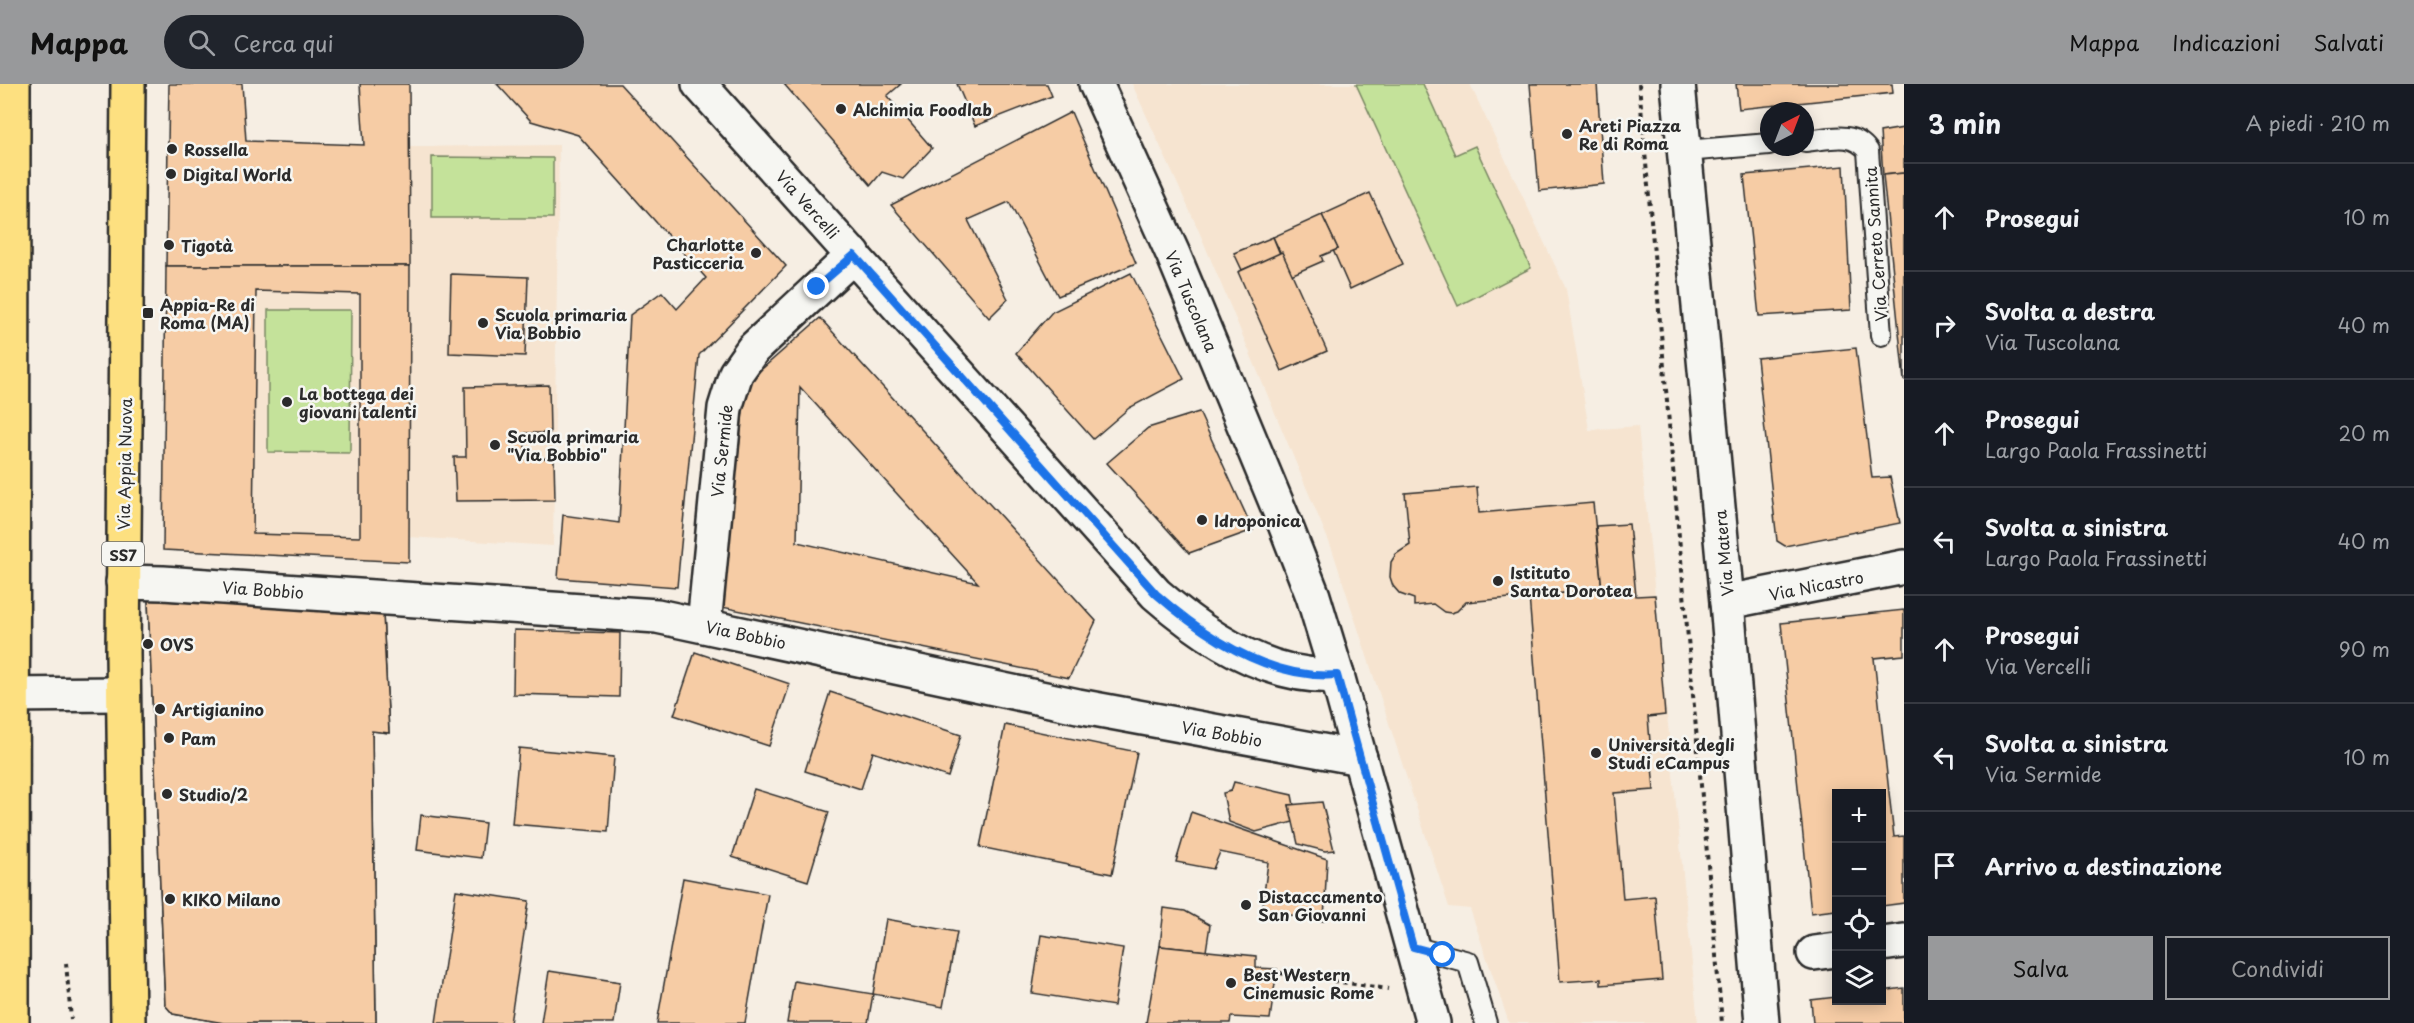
<!DOCTYPE html>
<html lang="it">
<head>
<meta charset="utf-8">
<style>
  :root { --surface:#171b24; --page:#20242c; --text:#f1f3f6; --muted:#9ea1a6; --line:#363941; --accent:#98999b }
  body { margin:0; font-family:"Playpen Sans",sans-serif; background:var(--page); color:var(--text) }
  .controls { position:absolute; right:18px; bottom:18px; display:grid; overflow:hidden; border-radius:0px; box-shadow:0 3px 15px #0003 }
  .controls button { width:54px; height:54px; display:grid; place-items:center; padding:0; border:0; border-bottom:2px solid var(--line); background:var(--surface); color:var(--text); font:30px sans-serif }
  .compass { position:absolute; left:1760px; top:18px; width:54px; height:54px; border-radius:50%; background:var(--surface); box-shadow:0 3px 15px #0003; rotate:42deg }
  .stop { position:absolute; width:18px; height:18px; margin:-14px; border:4px solid #1a73e8; border-radius:50%; background:#fff }
  .stop.end { background:#1a73e8; border-color:#fff; box-shadow:0 2px 6px #0008 }
  .list { margin:0; padding:0; list-style:none }
  h2 { display:flex; justify-content:space-between; align-items:center; height:78px; margin:0; padding:0 24px; font-size:26px }
  h2 small { font-size:20px; font-weight:400; color:var(--muted) }
  .list li { display:grid; grid-template-columns:39px 1fr auto; gap:18px; align-items:center; box-sizing:border-box; height:108px; padding:0 24px; border-top:2px solid var(--line) }
  .list b { display:block; font-size:22px; white-space:nowrap }
  .list p { margin:0; font-size:20px; white-space:nowrap; color:var(--muted) }
  .list em { font-size:20px; font-style:normal; color:var(--muted) }
  .actions { display:flex; gap:12px; padding:18px 24px }
  .actions a { flex:1; padding:14px 0; border:2px solid var(--accent); border-radius:0px; text-align:center; font-size:21px; color:var(--accent) }
  .actions .main { background:var(--accent); color:#111 }
  .icon { flex:none; width:33px; height:33px; fill:none; stroke:currentColor; stroke-width:2; stroke-linecap:round; stroke-linejoin:round }
  .map { position:relative; flex:none; width:1904px; height:939px; overflow:hidden }
  header { display:flex; align-items:center; gap:36px; box-sizing:border-box; height:84px; padding:0 30px; background:var(--accent); color:#111 }
  header strong { font-size:28px }
  nav { display:flex; gap:33px; margin-inline-start:auto; font-size:21px }
  .search { width:420px; height:54px; background:var(--page); display:flex; align-items:center; gap:15px; box-sizing:border-box; padding:0 21px; border-radius:33px; color:var(--muted); font-size:22px }
  main { display:flex }
  aside { flex:1; background:var(--surface) }
  .map>svg:first-child { display:block }
</style>
</head>
<body>
<header>
<strong>Mappa</strong>
<div class="search"><svg class="icon" aria-label="search" viewBox="0 0 24 24"><circle cx="10" cy="10" r="6"/><path d="M15 15l6 6"/></svg>Cerca qui</div>
<nav><a>Mappa</a><a>Indicazioni</a><a>Salvati</a></nav>
</header>
<main>
<div class="map">
<svg width="1904" height="939" viewBox="0 0 1904 939">
  <rect width="100%" height="100%" fill="#f6eee3"/>
  <filter id="ink" filterUnits="userSpaceOnUse"><feTurbulence type="fractalNoise" baseFrequency=".0167" numOctaves="2"/><feDisplacementMap in="SourceGraphic" scale="12" xChannelSelector="R" yChannelSelector="G"/><feConvolveMatrix kernelMatrix="1 2 1 2 8 2 1 2 1" color-interpolation-filters="sRGB"/></filter>
  <g filter="url(#ink)">
    <g fill="#f6e4d0">
      <path d="M1132,0H1470L1566,205L1589,346L1638,342L1698,939H1509L1470,825L1449,823L1332,465L1198,145Z"/>
      <path d="M559,61L553,462L409,453V478L163,466L166,182H409V63Z"/>
    </g>
    <g fill="#c4e29a" stroke="#788662" stroke-width="1.5">
      <path d="M1356,0H1423L1455,71L1475,62L1531,184L1458,222Z"/>
      <path d="M432,73L553,74V134H432Z"/>
      <path d="M268,226H351L350,369L268,368Z"/>
    </g>
    <g fill="#f6cca5" stroke="#2b2b2b" stroke-width="1.5" fill-rule="evenodd">
      <path d="M169,0H242L246,57L364,61L360,0H409L410,182H166Z"/>
      <path d="M497,0H620L786,182L699,271L677,503L558,494L563,431L619,439L630,231L662,208L677,225L706,194L578,51L531,37Z"/>
      <path d="M784,0H901L887,12L932,64L903,95L882,88L871,101Z"/>
      <path d="M957,0H1047L1052,12L975,42Z"/>
      <path d="M1530,0H1597L1604,100L1539,107Z"/>
      <path d="M1736,0H1892L1893,9L1739,25Z"/>
      <path d="M1071,28L1136,179L1058,212L1009,118L968,136L1008,215L989,234L891,121Z"/>
      <path d="M1904,44V89L1883,91L1880,48Z"/>
      <path d="M1844,82L1851,226L1759,232L1744,91Z"/>
      <path d="M1904,89V297L1883,91Z"/>
      <path d="M1370,109L1403,180L1350,205L1333,166L1338,165L1322,131Z"/>
      <path d="M1322,131L1338,165L1321,172L1323,177L1291,191L1273,153Z"/>
      <path d="M1273,153L1280,170L1242,186L1234,169Z"/>
      <path d="M1282,168L1327,267L1282,287L1238,188Z"/>
      <path d="M166,182H410L409,478L163,466ZM256,207L360,210V453L253,450Z"/>
      <path d="M1131,189L1184,295L1129,324L1093,355L1016,269L1052,228Z"/>
      <path d="M451,190L528,193L525,272L449,269Z"/>
      <path d="M820,234L1096,537L1069,594L722,523L746,299ZM800,303L978,499L797,458Z"/>
      <path d="M1856,264L1872,394L1890,393L1900,439L1785,462L1777,457L1757,274Z"/>
      <path d="M549,301L550,349H525V375L554,374L555,416L456,417L454,373H466L465,303Z"/>
      <path d="M1199,328L1253,446L1189,469L1107,379L1148,344Z"/>
      <path d="M1477,403L1479,429L1593,419L1602,506L1466,518L1457,527L1451,529L1444,528L1433,520L1414,522V515L1400,510L1393,502L1390,493L1391,478L1396,470L1410,461L1405,409Z"/>
      <path d="M1629,440L1636,512L1655,511L1665,631L1648,633L1654,706L1614,709L1623,815L1655,812L1662,896L1601,901V895L1560,898L1529,512L1602,506L1596,442Z"/>
      <path d="M148,516L383,530L389,649L372,647L376,939H224L173,930L165,921ZM223,668L272,673L284,888L244,881Z"/>
      <path d="M148,516L383,530L389,649L372,647L376,939H224L173,930L165,921Z"/>
      <path d="M1904,526V571L1874,574L1894,753L1904,752V819L1882,822V710H1836V826L1811,829L1781,539Z"/>
      <path d="M514,546L620,549L619,613L513,610Z"/>
      <path d="M695,568L790,600L769,662L674,631Z"/>
      <path d="M830,608L961,651L948,693L873,668L861,705L805,687Z"/>
      <path d="M1005,641L1137,668L1112,790L980,763Z"/>
      <path d="M519,664L614,673L608,748L512,740Z"/>
      <path d="M1234,698L1292,711L1294,721H1289L1293,738L1256,748L1229,738L1223,709L1231,707Z"/>
      <path d="M754,705L829,728L808,797L732,773Z"/>
      <path d="M1322,718L1334,766L1325,767L1298,760L1289,721Z"/>
      <path d="M1191,728L1327,775L1324,837L1262,826L1268,778L1220,768L1213,785L1176,778Z"/>
      <path d="M421,731L485,739L481,774L417,766Z"/>
      <path d="M683,794L768,810L745,939H657Z"/>
      <path d="M456,806L529,817L510,939H436Z"/>
      <path d="M1164,824L1185,827L1210,841L1206,867L1160,862Z"/>
      <path d="M886,835L957,848L943,923L873,910Z"/>
      <path d="M1041,851L1123,864L1114,922L1032,909Z"/>
      <path d="M1160,862L1256,872V884L1277,885L1270,935L1231,933L1230,939H1146Z"/>
      <path d="M549,887L620,898L614,939H541Z"/>
      <path d="M794,897L873,910L868,939H787Z"/>
      <path d="M1904,904V939H1813L1811,916L1836,913V916H1882V907Z"/>
    </g>
    <g fill="none" stroke-linecap="round" stroke-linejoin="round">
      <defs>
        <g id="service">
          <path d="M1805,57C1829,55 1853,46 1868,67L1881,251"/>
          <path d="M1685,67L1769,60"/>
          <path d="M1413,863L1468,878L1486,939"/>
        </g>
        <g id="minor">
          <path d="M699,0L1156,510C1204,552 1270,596 1337,591"/>
          <path d="M1096,0L1173,170L1283,435L1313,512L1337,591L1433,939"/>
          <path d="M1678,0L1727,518L1762,939"/>
          <path d="M123,498L163,499L657,532L1078,622L1360,674"/>
          <path d="M1727,518L1904,483"/>
          <path d="M704,541L725,324L736,289L753,265L854,171"/>
          <path d="M0,611L123,610"/>
          <path d="M1882,860L1904,857"/>
          <path d="M1814,869L1836,866"/>
        </g>
        <g id="primary">
          <path d="M12,939L13,0"/>
          <path d="M128,939L123,569L128,0"/>
        </g>
      </defs>
      <use href="#service" stroke="#2b2b2b" stroke-width="24"/>
      <use href="#minor" stroke="#2b2b2b" stroke-width="38"/>
      <use href="#primary" stroke="#2b2b2b" stroke-width="38"/>
      <g stroke="#2b2b2b" stroke-width="4" stroke-dasharray="4.5 4.5" stroke-linecap="butt">
        <path d="M1639,0L1722,939"/>
        <path d="M66,879L71,935"/>
        <path d="M1280,889L1388,905"/>
      </g>
      <use href="#service" stroke="#f6f6f2" stroke-width="20"/>
      <use href="#minor" stroke="#f6f6f2" stroke-width="33"/>
      <use href="#primary" stroke="#fde080" stroke-width="33"/>
    </g>
  </g>
  <g fill="none" stroke-linecap="round" stroke-linejoin="round" filter="url(#ink)">
    <path stroke="#1a73e8" stroke-width="8" d="M817,203L854,171L1156,510C1204,552 1269,596 1337,591L1413,863L1443,871"/>
  </g>
  <g fill="#2b2b2b" stroke="#f6f6f2" stroke-width="2">
    <circle cx="841" cy="25" r="6"/>
    <circle cx="1567" cy="50" r="6"/>
    <circle cx="172" cy="65" r="6"/>
    <circle cx="171" cy="90" r="6"/>
    <circle cx="169" cy="161" r="6"/>
    <circle cx="756" cy="169" r="6"/>
    <rect x="142" y="223" width="12" height="12" rx="3"/>
    <circle cx="483" cy="239" r="6"/>
    <circle cx="287" cy="318" r="6"/>
    <circle cx="495" cy="361" r="6"/>
    <circle cx="1202" cy="436" r="6"/>
    <circle cx="1498" cy="497" r="6"/>
    <circle cx="148" cy="560" r="6"/>
    <circle cx="160" cy="625" r="6"/>
    <circle cx="169" cy="654" r="6"/>
    <circle cx="1596" cy="669" r="6"/>
    <circle cx="167" cy="710" r="6"/>
    <circle cx="170" cy="815" r="6"/>
    <circle cx="1246" cy="821" r="6"/>
    <circle cx="1231" cy="899" r="6"/>
  </g>
  <g text-anchor="middle" dominant-baseline="central" stroke-width="5" stroke-linejoin="round" paint-order="stroke">
    <rect fill="#f6f6f2" stroke="#686867" stroke-width="1.5" x="102" y="458" width="42" height="24" rx="4.5"/>
    <g font-size="15" font-weight="bold" fill="#2b2b2b">
      <text x="123" y="470">SS7</text>
    </g>
    <g font-size="16" font-weight="bold" fill="#2b2b2b" stroke="#f6f6f2" text-anchor="start">
      <text x="853" y="25">Alchimia Foodlab</text>
      <text x="1579" y="41">Areti Piazza<tspan x="1579" dy="18">Re di Roma</tspan></text>
      <text x="184" y="65">Rossella</text>
      <text x="183" y="90">Digital World</text>
      <text x="744" y="160" text-anchor="end">Charlotte<tspan x="744" dy="18">Pasticceria</tspan></text>
      <text x="181" y="161">Tigotà</text>
      <text x="160" y="220">Appia-Re di<tspan x="160" dy="18">Roma (MA)</tspan></text>
      <text x="495" y="230">Scuola primaria<tspan x="495" dy="18">Via Bobbio</tspan></text>
      <text x="299" y="309">La bottega dei<tspan x="299" dy="18">giovani talenti</tspan></text>
      <text x="507" y="352">Scuola primaria<tspan x="507" dy="18">"Via Bobbio"</tspan></text>
      <text x="1214" y="436">Idroponica</text>
      <text x="1510" y="488">Istituto<tspan x="1510" dy="18">Santa Dorotea</tspan></text>
      <text x="160" y="560">OVS</text>
      <text x="172" y="625">Artigianino</text>
      <text x="181" y="654">Pam</text>
      <text x="1608" y="660">Università degli<tspan x="1608" dy="18">Studi eCampus</tspan></text>
      <text x="179" y="710">Studio/2</text>
      <text x="1258" y="812">Distaccamento<tspan x="1258" dy="18">San Giovanni</tspan></text>
      <text x="182" y="815">KIKO Milano</text>
      <text x="1243" y="890">Best Western<tspan x="1243" dy="18">Cinemusic Rome</tspan></text>
    </g>
    <g font-size="16" fill="#2b2b2b" stroke="#f6f6f2">
      <text transform="translate(808 120) rotate(48)">Via Vercelli</text>
      <text transform="translate(1875 160) rotate(-94)">Via Cerreto Sannita</text>
      <text transform="translate(1192 217) rotate(67)">Via Tuscolana</text>
      <text transform="translate(721 367) rotate(-84)">Via Sermide</text>
      <text transform="translate(124 380) rotate(-89)">Via Appia Nuova</text>
      <text transform="translate(1723 469) rotate(-95)">Via Matera</text>
      <text transform="translate(1816 501) rotate(-11)">Via Nicastro</text>
      <text transform="translate(263 505) rotate(4)">Via Bobbio</text>
      <text transform="translate(746 550) rotate(12)">Via Bobbio</text>
      <text transform="translate(1222 649) rotate(10)">Via Bobbio</text>
    </g>
  </g>
</svg>
<div class="controls">
<button>+</button>
<button>−</button>
<button><svg class="icon" aria-label="locate" viewBox="0 0 24 24"><circle cx="12" cy="12" r="6"/><path d="M12 2v4M12 18v4M2 12h4M18 12h4"/></svg></button>
<button><svg class="icon" aria-label="layers" viewBox="0 0 24 24"><path d="M12 4l9 5-9 5-9-5zM3 14l9 5 9-5"/></svg></button>
</div>
<svg class="compass" viewBox="-18 -18 36 36"><path d="M0-13l5 13h-10z" fill="#e53935"/><path d="M0 13l5-13h-10z" fill="#9ea1a6"/></svg>
<div class="stop" style="left:1443px;top:871px"></div>
<div class="stop end" style="left:817px;top:203px"></div>
</div>
<aside>
<h2>3 min<small>A piedi · 210 m</small></h2>
<ul class="list">
<li><svg class="icon" aria-label="ahead" viewBox="0 0 24 24"><path d="M12 20V5M6 11l6-6 6 6"/></svg><div><b>Prosegui</b></div><em>10 m</em></li>
<li><svg class="icon" aria-label="right" viewBox="0 0 24 24"><path d="M7 20v-9h11M14 6l5 5-5 5"/></svg><div><b>Svolta a destra</b><p>Via Tuscolana</p></div><em>40 m</em></li>
<li><svg class="icon" aria-label="ahead" viewBox="0 0 24 24"><path d="M12 20V5M6 11l6-6 6 6"/></svg><div><b>Prosegui</b><p>Largo Paola Frassinetti</p></div><em>20 m</em></li>
<li><svg class="icon" aria-label="left" viewBox="0 0 24 24"><path d="M17 20v-9H6M10 6l-5 5 5 5"/></svg><div><b>Svolta a sinistra</b><p>Largo Paola Frassinetti</p></div><em>40 m</em></li>
<li><svg class="icon" aria-label="ahead" viewBox="0 0 24 24"><path d="M12 20V5M6 11l6-6 6 6"/></svg><div><b>Prosegui</b><p>Via Vercelli</p></div><em>90 m</em></li>
<li><svg class="icon" aria-label="left" viewBox="0 0 24 24"><path d="M17 20v-9H6M10 6l-5 5 5 5"/></svg><div><b>Svolta a sinistra</b><p>Via Sermide</p></div><em>10 m</em></li>
<li><svg class="icon" aria-label="arrive" viewBox="0 0 24 24"><path d="M6 21V4h12l-3 4 3 4H6"/></svg><div><b>Arrivo a destinazione</b></div></li>
</ul>
<div class="actions"><a class="main">Salva</a><a>Condividi</a></div>
</aside>
</main>
</body>
</html>
